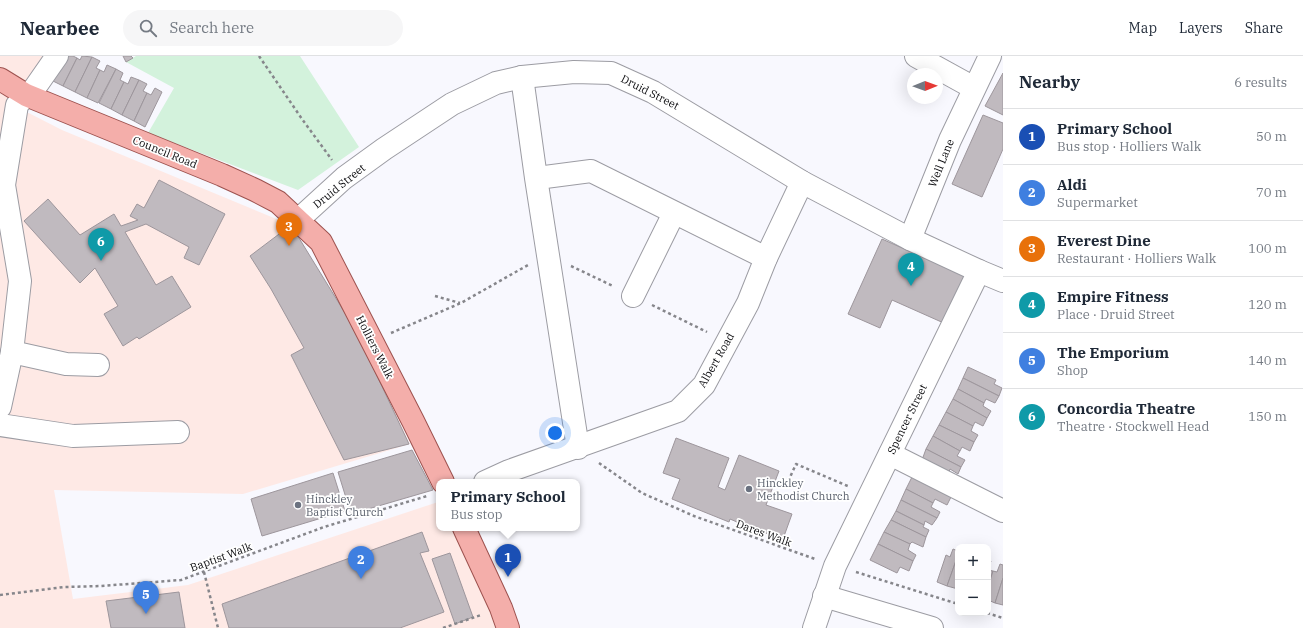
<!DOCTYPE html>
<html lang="en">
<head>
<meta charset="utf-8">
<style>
  :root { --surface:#fff; --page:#f6f6f7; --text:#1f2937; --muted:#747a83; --line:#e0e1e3; --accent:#1a73e8 }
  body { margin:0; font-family:"IBM Plex Serif",serif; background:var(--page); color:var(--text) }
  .controls { position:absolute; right:12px; bottom:12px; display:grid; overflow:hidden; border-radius:8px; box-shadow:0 4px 16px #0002 }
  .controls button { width:36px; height:36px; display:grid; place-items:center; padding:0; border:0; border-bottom:1px solid var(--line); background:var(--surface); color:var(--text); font:20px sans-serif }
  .compass { position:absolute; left:907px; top:12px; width:36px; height:36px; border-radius:50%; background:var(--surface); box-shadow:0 4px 16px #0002; rotate:89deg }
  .you { position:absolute; left:555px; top:377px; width:14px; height:14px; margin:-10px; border:3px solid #fff; border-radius:50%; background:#1a73e8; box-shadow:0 0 0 6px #1a73e833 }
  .badge { display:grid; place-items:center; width:26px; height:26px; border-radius:50%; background:var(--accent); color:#fff; font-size:13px; font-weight:700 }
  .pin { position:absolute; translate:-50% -33px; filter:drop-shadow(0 1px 2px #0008) }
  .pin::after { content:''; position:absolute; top:21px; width:14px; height:12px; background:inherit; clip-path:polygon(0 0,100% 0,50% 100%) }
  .popup { position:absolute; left:436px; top:423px; width:144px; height:52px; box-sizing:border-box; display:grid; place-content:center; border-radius:8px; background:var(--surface); filter:drop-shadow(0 1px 3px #0005); font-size:13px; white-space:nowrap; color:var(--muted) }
  .popup b { font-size:15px; color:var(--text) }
  .popup::after { content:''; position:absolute; left:50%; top:100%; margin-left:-8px; border:8px solid transparent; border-top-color:var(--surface) }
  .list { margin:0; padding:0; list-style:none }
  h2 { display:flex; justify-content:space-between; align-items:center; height:52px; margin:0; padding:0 16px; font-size:17px }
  h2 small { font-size:13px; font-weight:400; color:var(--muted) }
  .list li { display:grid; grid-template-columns:26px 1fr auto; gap:12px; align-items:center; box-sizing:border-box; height:56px; padding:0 16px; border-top:1px solid var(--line) }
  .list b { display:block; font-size:15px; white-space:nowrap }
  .list p { margin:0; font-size:13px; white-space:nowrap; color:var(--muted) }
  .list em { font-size:13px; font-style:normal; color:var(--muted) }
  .icon { flex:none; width:22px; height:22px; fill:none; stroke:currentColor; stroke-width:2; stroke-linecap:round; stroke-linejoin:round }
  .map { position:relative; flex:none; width:1003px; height:572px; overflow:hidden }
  header { display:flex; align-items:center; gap:24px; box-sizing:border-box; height:56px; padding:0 20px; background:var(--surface); border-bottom:1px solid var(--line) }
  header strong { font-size:19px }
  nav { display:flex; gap:22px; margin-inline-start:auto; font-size:14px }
  .search { width:280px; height:36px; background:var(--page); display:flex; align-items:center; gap:10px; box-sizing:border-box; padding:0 14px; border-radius:22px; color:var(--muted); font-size:15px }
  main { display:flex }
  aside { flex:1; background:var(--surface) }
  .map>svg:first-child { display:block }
</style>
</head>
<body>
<header>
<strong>Nearbee</strong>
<div class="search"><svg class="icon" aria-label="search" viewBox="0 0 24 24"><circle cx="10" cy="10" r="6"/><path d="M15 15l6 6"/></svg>Search here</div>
<nav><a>Map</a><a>Layers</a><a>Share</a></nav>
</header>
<main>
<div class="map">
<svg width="1003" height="572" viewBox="0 0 1003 572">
  <rect width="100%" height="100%" fill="#f8f8fe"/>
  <path fill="#fee9e5" d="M0,0H50L13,49L62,74L291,169L356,275L410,388L243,438L54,434L73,543L188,529L438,446L439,472H454L502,572H0Z"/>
  <path fill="#d3f2dc" d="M136,0H300L359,91L298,134L148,77L174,32L126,6Z"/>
  <g fill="#c0babf" stroke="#9d969c">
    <path d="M63,0H73L77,2L63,30L51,24Z"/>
    <path d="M82,0L92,1L75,36L63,30L77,2L80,4Z"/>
    <path d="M123,0H131L133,2L126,6Z"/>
    <path d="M92,1L100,5L96,12L100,14L87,42L75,36Z"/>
    <path d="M107,9L116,13L98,47L87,42L100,14L104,16Z"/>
    <path d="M116,13L123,17L120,24L124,26L111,53L99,47Z"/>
    <path d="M1003,17V59L985,50Z"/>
    <path d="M131,21L139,24L122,59L111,53L124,26L128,28Z"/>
    <path d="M139,24L147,28L143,35L147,37L134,65L122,59Z"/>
    <path d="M155,32L162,36L145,71L134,65L147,37L151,39Z"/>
    <path d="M983,59L1003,67V93L982,141L952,128Z"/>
    <path d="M159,124L225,158L199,209L184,202L189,191L146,168L125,176L156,229L172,220L191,251L139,283L137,281L123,290L104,258L118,250L95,212L80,227L24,165L48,143L80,179L114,158L121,170L138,164L130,160L137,148L144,152Z"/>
    <path d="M291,169L356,275L409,388L344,404L291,299L304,292L271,233L250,200Z"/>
    <path d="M882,183L967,221L946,268L892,244L880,272L848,258Z"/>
    <path d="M968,311L996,324L994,328L1002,332L999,340L963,322Z"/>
    <path d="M963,322L999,340L995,347L986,343L984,347L958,333Z"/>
    <path d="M958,333L984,347L983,350L991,355L987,362L953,343Z"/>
    <path d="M953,343L987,362L983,370L975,366L973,370L946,356Z"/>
    <path d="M946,356L973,370L971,375L978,379L974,386L939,369Z"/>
    <path d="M939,369L974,386L970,395L962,391L960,395L933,380Z"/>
    <path d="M933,380L960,395L957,400L965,404L961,411L926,393Z"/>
    <path d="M676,382L729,402L718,431L725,434L739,399L779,415L766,449L792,458L783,483L737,467V466L730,463L729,466L672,443L680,423L663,417Z"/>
    <path d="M926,393L961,411L958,418L950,413L948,419L922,404Z"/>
    <path d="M412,394L433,434L351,458L338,416Z"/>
    <path d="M333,417L345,455L262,480L251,443Z"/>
    <path d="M912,421L951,441L947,449L935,443L933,447L906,433Z"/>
    <path d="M906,433L933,447L931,451L940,456L937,462L901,444Z"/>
    <path d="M901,444L937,462L932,469L925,465L924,469L896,455Z"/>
    <path d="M896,455L924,469L923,471L929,474L926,481L891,464Z"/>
    <path d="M891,464L926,481L923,491L912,486L910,488L884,476Z"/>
    <path d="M422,476L429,495L420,497L444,556L400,572H229L222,548Z"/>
    <path d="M884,476L910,488L908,494L916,499L913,505L878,488Z"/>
    <path d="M878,488L913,505L909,515L900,511L897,517L870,504Z"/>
    <path d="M953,493L958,495V499L947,530L937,526L946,499L950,501Z"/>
    <path d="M450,497L473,561L455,568L432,503Z"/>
    <path d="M958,499V533L947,530Z"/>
    <path d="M988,504L991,505L988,514L993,515L988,531Z"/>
    <path d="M1000,508L1003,509V522L995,547L988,544V531L993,515L997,516Z"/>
    <path d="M1003,522V549L995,547Z"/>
    <path d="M179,536L185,572H111L106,545Z"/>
  </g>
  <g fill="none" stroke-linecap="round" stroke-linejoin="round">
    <defs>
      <g id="minor">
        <path d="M916,0L974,32"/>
        <path d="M522,21L536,122L578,392"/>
        <path d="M545,121L591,115L766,202"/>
        <path d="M298,164L344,122L384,93L452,48L496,27L522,21L574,16L611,17L653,36L802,126L910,183L979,215L1003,225"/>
        <path d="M910,183L950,84L990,0"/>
        <path d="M633,240L674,157"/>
        <path d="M12,296L66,308L98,309"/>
        <path d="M0,351L12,296L20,225L4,129L17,49L26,39L34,33L57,0"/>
        <path d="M0,369L73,380L178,376"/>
        <path d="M890,398L1003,455"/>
        <path d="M485,426L509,415L678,355L704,329L748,247L766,202L802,126"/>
        <path d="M824,540L932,572"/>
        <path d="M814,572L835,510L979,215"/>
      </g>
      <g id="major">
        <path d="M0,23L26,39L222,119L255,134L278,146L321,186L413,365L443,426"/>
        <path d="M464,472L501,552L508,572"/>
      </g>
    </defs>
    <use href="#minor" stroke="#9c9ca3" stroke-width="24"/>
    <use href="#major" stroke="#9d524f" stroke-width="24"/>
    <g stroke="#86868b" stroke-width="2.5" stroke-dasharray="3 3" stroke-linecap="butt">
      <path d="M259,0L302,63L332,104"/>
      <path d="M571,210L613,230"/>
      <path d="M435,240L460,247"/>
      <path d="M652,249L707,276"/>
      <path d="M391,277L461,247L528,209"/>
      <path d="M599,407L642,437L694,460L815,503"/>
      <path d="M774,426L786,430L796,408L850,431"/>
      <path d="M204,516L218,572"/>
      <path d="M856,516L958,548"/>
      <path d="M0,539L64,531L101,530L181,524L324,471L427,440"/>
      <path d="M987,557L1003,562"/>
      <path d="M443,572L481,559"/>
    </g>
    <use href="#minor" stroke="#fff" stroke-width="22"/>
    <use href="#major" stroke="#f4aeaa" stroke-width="22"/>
  </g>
  <g fill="#6b7280" stroke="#fff" stroke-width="1.5">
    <circle cx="749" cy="433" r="4"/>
    <circle cx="298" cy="449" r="4"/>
  </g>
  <g text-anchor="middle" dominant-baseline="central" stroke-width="3.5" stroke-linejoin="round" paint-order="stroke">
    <g font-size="11" fill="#0b0b0e" stroke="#fff">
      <text transform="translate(650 36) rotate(27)">Druid Street</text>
      <text transform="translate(165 96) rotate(22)">Council Road</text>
      <text transform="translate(941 107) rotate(-68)">Well Lane</text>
      <text transform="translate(339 130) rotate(-39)">Druid Street</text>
      <text transform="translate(375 291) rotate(63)">Holliers Walk</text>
      <text transform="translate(716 304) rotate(-60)">Albert Road</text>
      <text transform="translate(907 363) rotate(-64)">Spencer Street</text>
      <text transform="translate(764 477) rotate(20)">Dares Walk</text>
      <text transform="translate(221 501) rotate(-20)">Baptist Walk</text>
    </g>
    <g font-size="11" fill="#5b616d" stroke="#fff" text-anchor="start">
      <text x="757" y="427">Hinckley<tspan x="757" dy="13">Methodist Church</tspan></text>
      <text x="306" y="443">Hinckley<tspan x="306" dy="13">Baptist Church</tspan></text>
    </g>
  </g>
</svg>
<div class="controls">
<button>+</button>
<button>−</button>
</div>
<svg class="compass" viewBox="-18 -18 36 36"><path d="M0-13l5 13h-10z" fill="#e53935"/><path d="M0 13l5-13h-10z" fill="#747a83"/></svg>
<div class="you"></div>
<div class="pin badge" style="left:508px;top:521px;background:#1a4fb4">1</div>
<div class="popup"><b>Primary School</b>Bus stop</div>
<div class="pin badge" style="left:361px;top:523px;background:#3f7fe0">2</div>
<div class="pin badge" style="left:289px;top:190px;background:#e8710a">3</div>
<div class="pin badge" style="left:911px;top:230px;background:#0f9aa8">4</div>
<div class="pin badge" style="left:146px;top:558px;background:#3f7fe0">5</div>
<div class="pin badge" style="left:101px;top:205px;background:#0f9aa8">6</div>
</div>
<aside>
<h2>Nearby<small>6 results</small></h2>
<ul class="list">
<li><span class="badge" style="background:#1a4fb4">1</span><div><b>Primary School</b><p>Bus stop · Holliers Walk</p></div><em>50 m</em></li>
<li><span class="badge" style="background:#3f7fe0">2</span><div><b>Aldi</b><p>Supermarket</p></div><em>70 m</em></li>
<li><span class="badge" style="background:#e8710a">3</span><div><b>Everest Dine</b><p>Restaurant · Holliers Walk</p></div><em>100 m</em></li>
<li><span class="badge" style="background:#0f9aa8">4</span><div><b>Empire Fitness</b><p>Place · Druid Street</p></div><em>120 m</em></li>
<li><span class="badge" style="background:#3f7fe0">5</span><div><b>The Emporium</b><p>Shop</p></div><em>140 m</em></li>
<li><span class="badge" style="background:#0f9aa8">6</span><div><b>Concordia Theatre</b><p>Theatre · Stockwell Head</p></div><em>150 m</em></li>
</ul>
</aside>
</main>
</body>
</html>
